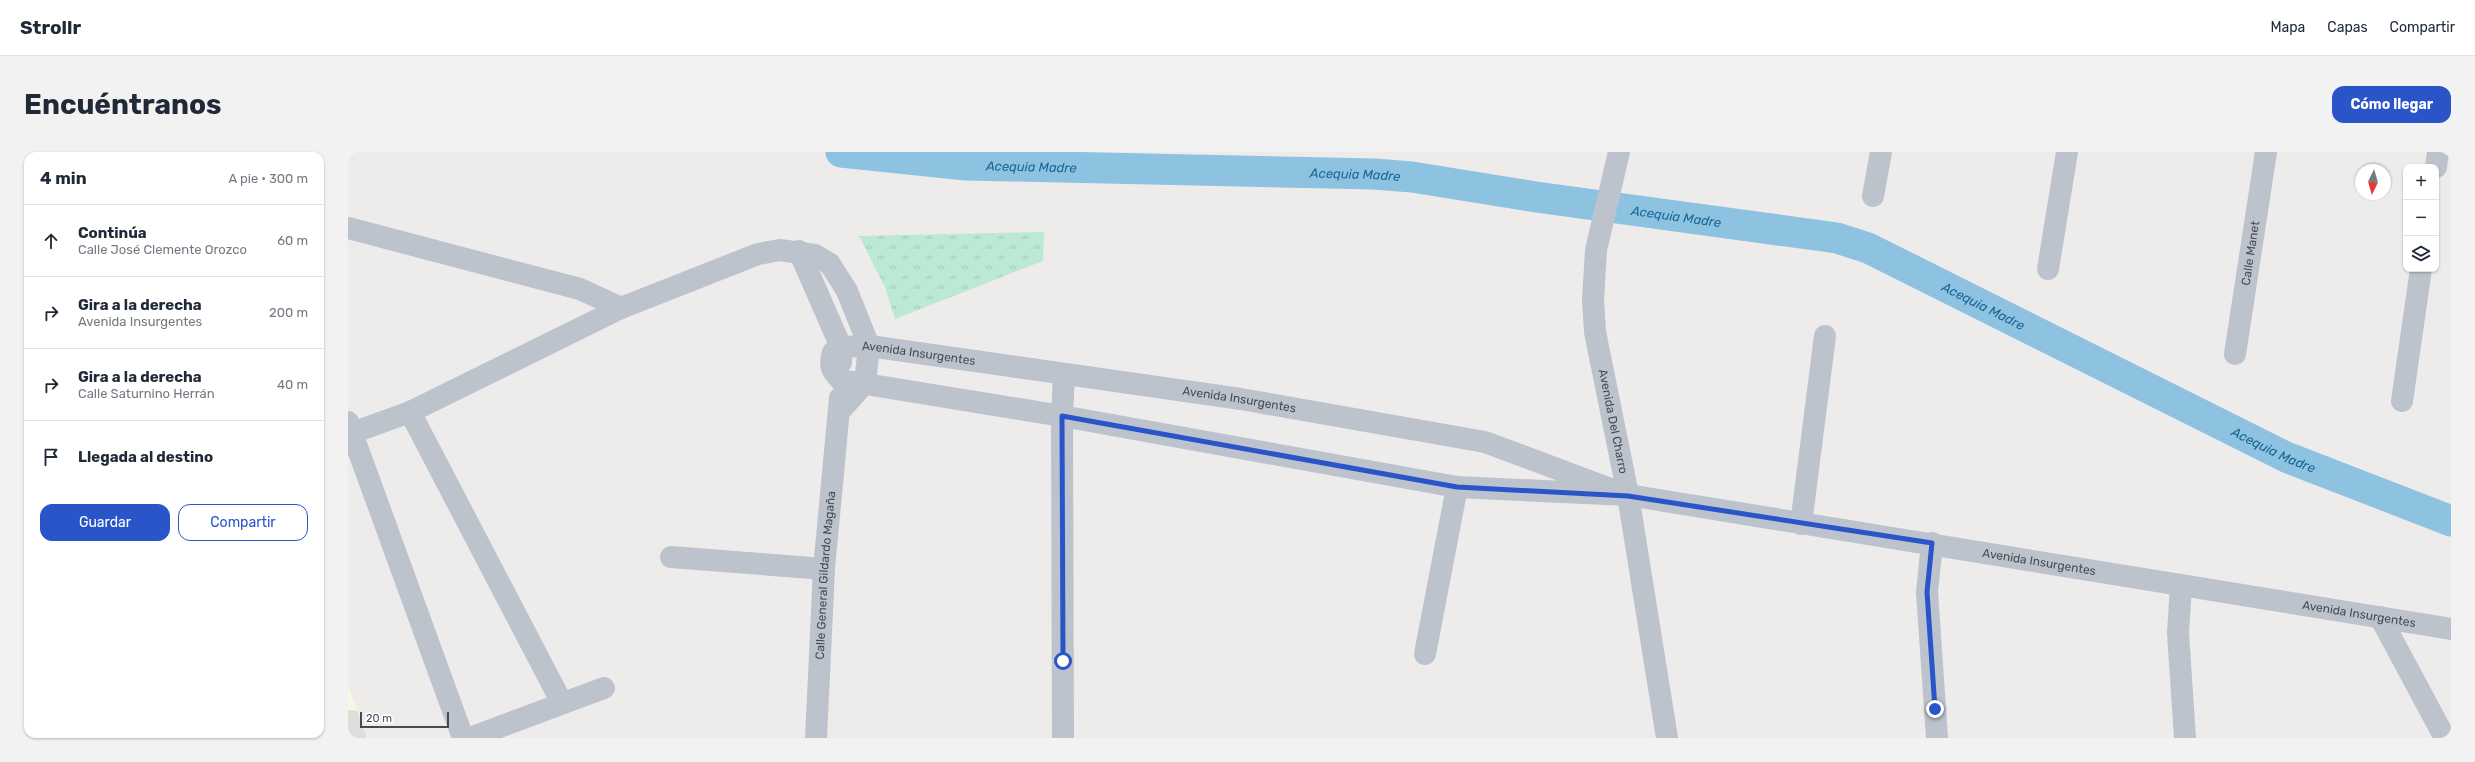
<!DOCTYPE html>
<html lang="es">
<head>
<meta charset="utf-8">
<style>
  :root { --surface:#fff; --page:#f2f2f3; --text:#1f2937; --muted:#747a83; --line:#e0e1e3; --accent:#2a55c9 }
  body { margin:0; font-family:Rubik,sans-serif; background:var(--page); color:var(--text) }
  .controls { position:absolute; right:12px; top:12px; display:grid; overflow:hidden; border-radius:8px; box-shadow:0 1px 3px #0004 }
  .controls button { width:36px; height:36px; display:grid; place-items:center; padding:0; border:0; border-bottom:1px solid var(--line); background:var(--surface); color:var(--text); font:20px sans-serif }
  .compass { position:absolute; left:2007px; top:12px; width:36px; height:36px; border-radius:50%; background:var(--surface); box-shadow:0 1px 3px #0004; rotate:185deg }
  .scale { position:absolute; left:12px; bottom:10px; width:89px; box-sizing:border-box; padding-left:4px; border:2px solid #454b56; border-top:0; font-size:11px; line-height:14px; white-space:nowrap; color:#454b56; -webkit-text-stroke:3px #fff; paint-order:stroke }
  .stop { position:absolute; width:12px; height:12px; margin:-9px; border:3px solid #2a55c9; border-radius:50%; background:#fff }
  .stop.end { background:#2a55c9; border-color:#fff; box-shadow:0 1px 4px #0008 }
  .list { margin:0; padding:0; list-style:none }
  h2 { display:flex; justify-content:space-between; align-items:center; height:52px; margin:0; padding:0 16px; font-size:17px }
  h2 small { font-size:13px; font-weight:400; color:var(--muted) }
  .list li { display:grid; grid-template-columns:26px 1fr auto; gap:12px; align-items:center; box-sizing:border-box; height:72px; padding:0 16px; border-top:1px solid var(--line) }
  .list b { display:block; font-size:15px; white-space:nowrap }
  .list p { margin:0; font-size:13px; white-space:nowrap; color:var(--muted) }
  .list em { font-size:13px; font-style:normal; color:var(--muted) }
  .actions { display:flex; gap:8px; padding:12px 16px }
  .actions a { flex:1; padding:9px 0; border:1px solid var(--accent); border-radius:12px; text-align:center; font-size:14px; color:var(--accent) }
  .actions .main { background:var(--accent); color:#fff }
  .icon { flex:none; width:22px; height:22px; fill:none; stroke:currentColor; stroke-width:2; stroke-linecap:round; stroke-linejoin:round }
  .map { position:relative; flex:none; width:2103px; height:586px; overflow:hidden; border-radius:12px }
  header { display:flex; align-items:center; gap:24px; box-sizing:border-box; height:56px; padding:0 20px; background:var(--surface); border-bottom:1px solid var(--line) }
  header strong { font-size:19px }
  nav { display:flex; gap:22px; margin-inline-start:auto; font-size:14px }
  .intro { display:flex; align-items:center; justify-content:space-between; box-sizing:border-box; height:96px; padding:0 24px }
  h1 { margin:0; font-size:28px }
  .button { padding:10px 18px; border-radius:12px; background:var(--accent); color:#fff; font-size:14px; font-weight:700 }
  main { display:flex; gap:24px; padding:0 24px }
  aside { flex:1; background:var(--surface); border-radius:12px; box-shadow:0 1px 3px #0004 }
  .map>svg:first-child { display:block }
</style>
</head>
<body>
<header>
<strong>Strollr</strong>
<nav><a>Mapa</a><a>Capas</a><a>Compartir</a></nav>
</header>
<div class="intro"><h1>Encuéntranos</h1><a class="button">Cómo llegar</a></div>
<main>
<aside>
<h2>4 min<small>A pie · 300 m</small></h2>
<ul class="list">
<li><svg class="icon" aria-label="ahead" viewBox="0 0 24 24"><path d="M12 20V5M6 11l6-6 6 6"/></svg><div><b>Continúa</b><p>Calle José Clemente Orozco</p></div><em>60 m</em></li>
<li><svg class="icon" aria-label="right" viewBox="0 0 24 24"><path d="M7 20v-9h11M14 6l5 5-5 5"/></svg><div><b>Gira a la derecha</b><p>Avenida Insurgentes</p></div><em>200 m</em></li>
<li><svg class="icon" aria-label="right" viewBox="0 0 24 24"><path d="M7 20v-9h11M14 6l5 5-5 5"/></svg><div><b>Gira a la derecha</b><p>Calle Saturnino Herrán</p></div><em>40 m</em></li>
<li><svg class="icon" aria-label="arrive" viewBox="0 0 24 24"><path d="M6 21V4h12l-3 4 3 4H6"/></svg><div><b>Llegada al destino</b></div></li>
</ul>
<div class="actions"><a class="main">Guardar</a><a>Compartir</a></div>
</aside>
<div class="map">
<svg width="2103" height="586" viewBox="0 0 2103 586">
  <defs>
    <pattern id="park-tufts" width="24" height="20" patternUnits="userSpaceOnUse"><rect width="24" height="20" fill="#bce9d5"/><path d="M3 7l-1-3M5 7V3M7 7l1-3M15 17l-1-3M17 17v-4M19 17l1-3" fill="none" stroke="#a3c9b9"/></pattern>
  </defs>
  <rect width="100%" height="100%" fill="#eeebeb"/>
  <path fill="#f9f6e4" d="M0,533L9,559L0,558Z"/>
  <path fill="#dfdddc" d="M0,558L9,559L19,586H0Z"/>
  <path fill="url(#park-tufts)" d="M696,80L695,109L547,167L537,135L511,84Z"/>
  <g fill="none" stroke-linecap="round" stroke-linejoin="round">
    <path stroke="#8dc2e1" stroke-width="31" id="s1" d="M493,0L618,13L1026,22L1064,25L1188,45L1489,86L1520,96L1938,305L2103,369"/>
    <g stroke="#bdc3cc" stroke-width="22">
      <path id="s2" d="M1271,0L1248,98L1245,148L1247,180L1280,343L1319,586"/>
      <path d="M2088,15L2090,0"/>
      <path d="M1525,44L1533,0"/>
      <path d="M0,76L232,137L273,156"/>
      <path d="M451,99L493,195V210"/>
      <path d="M1700,117L1719,0"/>
      <path id="s3" d="M1887,202L1918,0"/>
      <path id="s4" d="M493,228L714,264L1109,335L1280,343L2103,477"/>
      <path id="s5" d="M493,228C483,219 481,213 485,200L493,195L521,194L893,247L1137,290L1260,336"/>
      <path d="M2054,249L2073,117"/>
      <path d="M62,260L214,551"/>
      <path d="M0,270L115,586"/>
      <path d="M4,281L62,260L273,156L410,102L432,98L467,103L482,112L499,139L521,194L517,231L491,260"/>
      <path d="M1453,372L1477,184"/>
      <path d="M1584,391L1579,440L1589,586"/>
      <path d="M323,405L476,417"/>
      <path d="M1833,434L1830,481L1837,586"/>
      <path d="M2032,465L2097,586"/>
      <path d="M1077,502L1109,335"/>
      <path d="M122,586L256,536"/>
      <path id="s6" d="M468,586L476,417L492,246"/>
      <path d="M715,586L714,264L716,222"/>
    </g>
  </g>
  <g fill="none" stroke-linecap="round" stroke-linejoin="round">
    <path stroke="#2a55c9" stroke-width="5" d="M715,509L714,264L1109,335L1280,344L1584,391L1579,440L1587,557"/>
  </g>
  <g text-anchor="middle" dominant-baseline="central" stroke-width="3" stroke-linejoin="round" paint-order="stroke">
    <g font-size="12" fill="#454b56" stroke="#fff">
      <text stroke="none"><textPath href="#s3" startOffset="102">Calle Manet</textPath></text>
      <text stroke="none"><textPath href="#s5" startOffset="119">Avenida Insurgentes</textPath></text>
      <text stroke="none"><textPath href="#s5" startOffset="443">Avenida Insurgentes</textPath></text>
      <text stroke="none"><textPath href="#s2" startOffset="274">Avenida Del Charro</textPath></text>
      <text stroke="none"><textPath href="#s4" startOffset="1213">Avenida Insurgentes</textPath></text>
      <text stroke="none"><textPath href="#s6" startOffset="163">Calle General Gildardo Magaña</textPath></text>
      <text stroke="none"><textPath href="#s4" startOffset="1537">Avenida Insurgentes</textPath></text>
    </g>
    <g font-size="13" font-style="italic" fill="#1a6695" stroke="#fff">
      <text stroke="none"><textPath href="#s1" startOffset="191">Acequia Madre</textPath></text>
      <text stroke="none"><textPath href="#s1" startOffset="515">Acequia Madre</textPath></text>
      <text stroke="none"><textPath href="#s1" startOffset="839">Acequia Madre</textPath></text>
      <text stroke="none"><textPath href="#s1" startOffset="1163">Acequia Madre</textPath></text>
      <text stroke="none"><textPath href="#s1" startOffset="1487">Acequia Madre</textPath></text>
    </g>
  </g>
</svg>
<div class="controls">
<button>+</button>
<button>−</button>
<button><svg class="icon" aria-label="layers" viewBox="0 0 24 24"><path d="M12 4l9 5-9 5-9-5zM3 14l9 5 9-5"/></svg></button>
</div>
<svg class="compass" viewBox="-18 -18 36 36"><path d="M0-13l5 13h-10z" fill="#e53935"/><path d="M0 13l5-13h-10z" fill="#747a83"/></svg>
<div class="scale">20 m</div>
<div class="stop" style="left:715px;top:509px"></div>
<div class="stop end" style="left:1587px;top:557px"></div>
</div>
</main>
</body>
</html>
